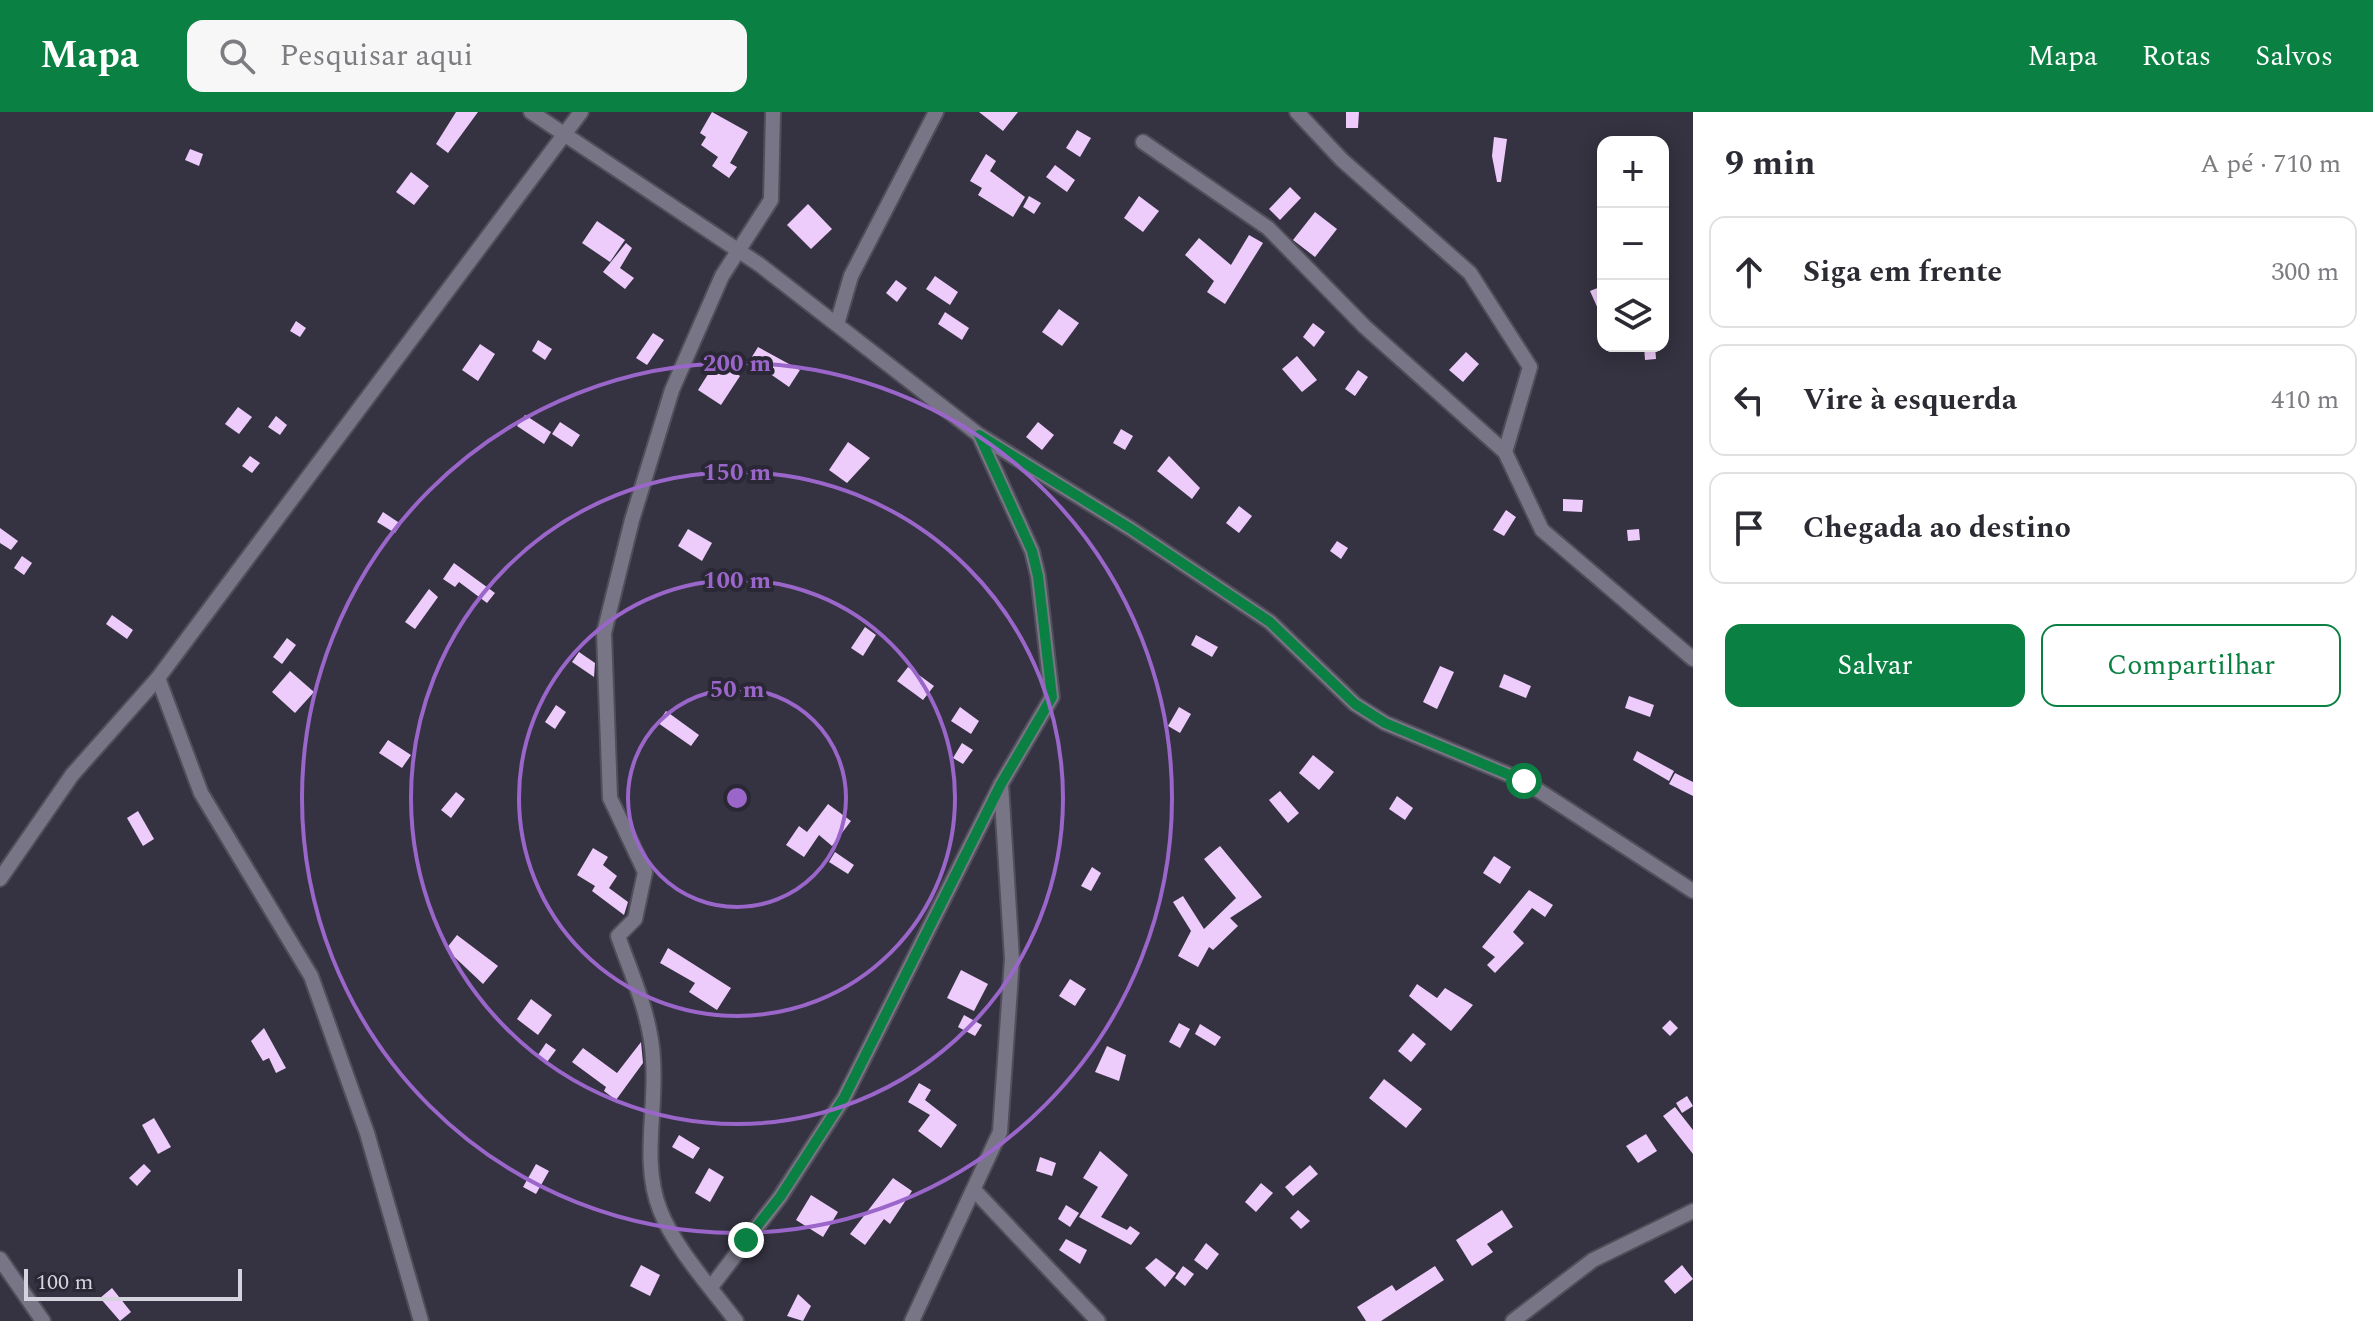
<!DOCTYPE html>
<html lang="pt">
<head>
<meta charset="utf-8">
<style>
  :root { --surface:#fff; --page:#f7f7f7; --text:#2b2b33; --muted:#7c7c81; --line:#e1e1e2; --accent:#0b8043 }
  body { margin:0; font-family:Spectral,serif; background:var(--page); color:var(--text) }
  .controls { position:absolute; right:24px; top:24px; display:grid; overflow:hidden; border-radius:16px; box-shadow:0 4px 20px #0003 }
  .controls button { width:72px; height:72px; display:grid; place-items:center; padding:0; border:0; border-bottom:2px solid var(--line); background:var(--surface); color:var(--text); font:40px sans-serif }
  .scale { position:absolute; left:24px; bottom:20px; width:218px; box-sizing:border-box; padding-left:8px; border:4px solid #d5d3dd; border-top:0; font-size:22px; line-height:28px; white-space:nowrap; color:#d5d3dd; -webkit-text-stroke:6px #2b2836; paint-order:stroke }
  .stop { position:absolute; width:24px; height:24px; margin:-18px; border:6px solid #0b8043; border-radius:50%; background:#fff }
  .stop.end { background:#0b8043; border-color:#fff; box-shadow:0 2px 8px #0008 }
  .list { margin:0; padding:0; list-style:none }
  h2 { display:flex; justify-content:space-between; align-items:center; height:104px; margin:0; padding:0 32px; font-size:34px }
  h2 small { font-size:26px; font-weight:400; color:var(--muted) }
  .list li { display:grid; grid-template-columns:52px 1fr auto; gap:24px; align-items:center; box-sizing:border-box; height:112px; margin:0 16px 16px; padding:0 16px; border:2px solid var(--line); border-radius:16px }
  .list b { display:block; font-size:30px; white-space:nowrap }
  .list em { font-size:26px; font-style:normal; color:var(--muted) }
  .actions { display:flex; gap:16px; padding:24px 32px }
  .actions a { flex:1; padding:18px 0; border:2px solid var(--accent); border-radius:16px; text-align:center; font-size:28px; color:var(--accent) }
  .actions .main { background:var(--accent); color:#fff }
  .icon { flex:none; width:44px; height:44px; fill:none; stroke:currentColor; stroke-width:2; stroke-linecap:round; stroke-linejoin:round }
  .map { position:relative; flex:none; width:1693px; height:1209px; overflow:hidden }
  header { display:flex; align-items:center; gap:48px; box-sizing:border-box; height:112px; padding:0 40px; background:var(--accent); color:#fff }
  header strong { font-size:38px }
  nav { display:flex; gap:44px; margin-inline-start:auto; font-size:28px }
  .search { width:560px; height:72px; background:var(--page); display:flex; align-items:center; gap:20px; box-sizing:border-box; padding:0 28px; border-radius:16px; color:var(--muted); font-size:30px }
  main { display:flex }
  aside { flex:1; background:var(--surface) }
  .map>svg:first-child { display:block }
</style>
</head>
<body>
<header>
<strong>Mapa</strong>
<div class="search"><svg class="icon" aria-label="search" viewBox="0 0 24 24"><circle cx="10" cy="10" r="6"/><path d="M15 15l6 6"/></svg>Pesquisar aqui</div>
<nav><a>Mapa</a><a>Rotas</a><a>Salvos</a></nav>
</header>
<main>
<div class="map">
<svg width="1693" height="1209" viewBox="0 0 1693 1209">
  <rect width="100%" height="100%" fill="#353241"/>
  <g fill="#edcbfa">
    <path d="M456,0H478L448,41L436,32Z"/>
    <path d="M712,0L748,20L730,51L737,55L729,66L712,54L718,45L701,33L706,25L700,21Z"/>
    <path d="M979,0H1018L1003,19Z"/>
    <path d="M1346,0H1359L1358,16H1346Z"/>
    <path d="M1077,18L1091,26L1080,45L1066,36Z"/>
    <path d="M1494,25L1507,27L1501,70H1497L1492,44Z"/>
    <path d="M190,37L203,42L199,54L185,48Z"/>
    <path d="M986,42L996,49L990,59L1025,85L1013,105L978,83L982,76L970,69Z"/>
    <path d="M1055,53L1075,68L1067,80L1046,65Z"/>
    <path d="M411,60L429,74L414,93L396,80Z"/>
    <path d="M1290,75L1301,86L1280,108L1269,97Z"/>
    <path d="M1029,84L1041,91L1034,102L1023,95Z"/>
    <path d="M1139,84L1159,99L1143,120L1124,106Z"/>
    <path d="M808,92L832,117L811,137L787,113Z"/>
    <path d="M1315,100L1337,117L1315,145L1293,128Z"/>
    <path d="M597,109L625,128L610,150L582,131Z"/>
    <path d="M1249,123L1263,131L1225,192L1207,180L1214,169L1185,143L1199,126L1231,153Z"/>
    <path d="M626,131L632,136L620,156L634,166L625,177L603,160Z"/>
    <path d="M935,164L958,180L950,193L926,177Z"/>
    <path d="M896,168L907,176L897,190L886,181Z"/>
    <path d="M1600,175L1603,181V208L1590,179Z"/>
    <path d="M1059,197L1079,211L1062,234L1042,220Z"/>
    <path d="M945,200L969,216L962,228L938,212Z"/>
    <path d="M296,209L306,216L300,225L290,219Z"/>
    <path d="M1313,211L1325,220L1314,235L1303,225Z"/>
    <path d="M653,221L664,228L647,253L636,246Z"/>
    <path d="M538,228L552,237L545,248L532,239Z"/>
    <path d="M480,232L495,242L478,269L462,258Z"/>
    <path d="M1644,234H1655L1656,247L1645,248Z"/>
    <path d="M758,235L800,258L789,275L750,248Z"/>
    <path d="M1466,240L1479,252L1463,270L1449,258Z"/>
    <path d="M1297,244L1317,268L1302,280L1282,257Z"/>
    <path d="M717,248L740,264L721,293L698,278Z"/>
    <path d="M1358,258L1368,265L1355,284L1345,277Z"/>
    <path d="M238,295L252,305L239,322L225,312Z"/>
    <path d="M525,303L551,320L544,332L517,314Z"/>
    <path d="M276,304L287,313L280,323L268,315Z"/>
    <path d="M560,310L580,323L572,335L552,322Z"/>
    <path d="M1038,310L1054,323L1042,338L1026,325Z"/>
    <path d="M1121,317L1133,324L1125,338L1113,331Z"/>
    <path d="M848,330L870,346L847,371L829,358Z"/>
    <path d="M250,344L260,351L252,361L242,354Z"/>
    <path d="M1169,344L1200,376L1192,387L1157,359Z"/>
    <path d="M1563,387L1583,388L1582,400L1563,399Z"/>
    <path d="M1239,394L1252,404L1239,421L1226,411Z"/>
    <path d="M1506,398L1516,405L1504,424L1493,418Z"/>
    <path d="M383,400L401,412L395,421L377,410Z"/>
    <path d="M0,416L18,429L11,438L0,431Z"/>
    <path d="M688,417L712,431L702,449L678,434Z"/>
    <path d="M1639,417L1640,428L1628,429L1627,418Z"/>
    <path d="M1337,429L1348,436L1341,447L1330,439Z"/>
    <path d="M22,444L32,451L24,463L14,456Z"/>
    <path d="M454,451L495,481L487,491L459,470L455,475L443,467Z"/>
    <path d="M429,477L438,485L415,517L405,510Z"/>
    <path d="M112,503L133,518L127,527L106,512Z"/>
    <path d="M865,515L876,523L863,544L851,536Z"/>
    <path d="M1196,523L1218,535L1212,545L1191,533Z"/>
    <path d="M287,526L296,533L282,552L273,545Z"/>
    <path d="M579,540L595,551L594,565L572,550Z"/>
    <path d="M1440,554L1454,560L1437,597L1423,590Z"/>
    <path d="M908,555L934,574L923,588L897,569Z"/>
    <path d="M290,559L314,580L295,601L272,580Z"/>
    <path d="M1504,562L1531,574L1526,586L1499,575Z"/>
    <path d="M1629,584L1654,593L1650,605L1625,596Z"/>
    <path d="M556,593L566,600L555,617L545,610Z"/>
    <path d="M960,595L979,609L971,622L951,609Z"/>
    <path d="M1179,595L1191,602L1180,621L1168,614Z"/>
    <path d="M666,599L699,623L691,634L658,611Z"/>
    <path d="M388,628L411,643L402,656L379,641Z"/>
    <path d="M962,631L973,638L963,652L953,646Z"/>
    <path d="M1637,639L1674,659L1669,669L1633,648Z"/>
    <path d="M1313,643L1334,660L1319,678L1299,661Z"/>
    <path d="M1675,661L1693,670V684L1669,672Z"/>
    <path d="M1280,679L1299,701L1288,711L1269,688Z"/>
    <path d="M456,680L465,687L451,706L441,698Z"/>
    <path d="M1397,684L1413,696L1405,708L1389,697Z"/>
    <path d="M828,692L851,709L832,734L819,723L804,745L786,733L799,714L807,720Z"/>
    <path d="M138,699L154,727L143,734L127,706Z"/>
    <path d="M1220,734L1262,785L1230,806L1238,814L1213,838L1209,835L1198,855L1178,844L1191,819L1173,790L1183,784L1204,817L1236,786L1204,747Z"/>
    <path d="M593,736L608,745L603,753L617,764L609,776L628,790L624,803L592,779L595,774L577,763Z"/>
    <path d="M835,740L854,753L848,762L829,750Z"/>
    <path d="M1494,744L1511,755L1500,772L1483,761Z"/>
    <path d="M1092,755L1101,761L1091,779L1081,774Z"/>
    <path d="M1529,778L1553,793L1545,805L1532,796L1513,820L1524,831L1495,861L1487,853L1495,845L1482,835Z"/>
    <path d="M457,823L498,854L483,872L446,837Z"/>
    <path d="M668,836L731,876L717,898L689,880L695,871L660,851Z"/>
    <path d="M961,858L988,872L974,899L947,886Z"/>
    <path d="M1070,867L1086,877L1075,894L1059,884Z"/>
    <path d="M1417,872L1437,886L1445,876L1473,893L1451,919L1409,884Z"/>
    <path d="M531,887L552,903L538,923L517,907Z"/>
    <path d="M964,903L982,913L975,924L958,915Z"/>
    <path d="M1670,908L1678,916L1670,924L1662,916Z"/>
    <path d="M1179,911L1190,917L1180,936L1169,930Z"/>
    <path d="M1200,912L1221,925L1215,934L1195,922Z"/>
    <path d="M264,916L286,956L276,961L269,946L263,949L251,929Z"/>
    <path d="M1413,921L1426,932L1411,950L1398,939Z"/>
    <path d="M641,930L643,951L616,988L604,979L606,975L572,950L583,936L617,961Z"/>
    <path d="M546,931L556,938L547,950L538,943Z"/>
    <path d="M1107,934L1126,943L1119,969L1095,960Z"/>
    <path d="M1384,967L1422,997L1406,1016L1369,986Z"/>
    <path d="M919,971L931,978L925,988L957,1013L941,1036L918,1019L930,1003L908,990Z"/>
    <path d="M1687,984L1693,994L1682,1001L1676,991Z"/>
    <path d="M1675,995L1693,1018V1042L1663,1004Z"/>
    <path d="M154,1006L171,1035L158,1042L142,1013Z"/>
    <path d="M1646,1022L1657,1039L1638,1051L1626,1034Z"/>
    <path d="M679,1023L700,1036L693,1047L672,1035Z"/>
    <path d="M1100,1039L1128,1063L1101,1105L1127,1118L1130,1114L1140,1121L1131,1133L1079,1105L1098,1075L1083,1066Z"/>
    <path d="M1040,1045L1056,1051L1052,1064L1036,1059Z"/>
    <path d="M144,1052L151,1059L137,1074L129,1066Z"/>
    <path d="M536,1052L549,1059L536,1082L523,1075Z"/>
    <path d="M1310,1053L1318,1062L1293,1084L1285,1075Z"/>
    <path d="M709,1056L724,1065L710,1090L695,1081Z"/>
    <path d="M893,1066L912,1079L890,1112L884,1107L865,1133L850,1122Z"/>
    <path d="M1261,1071L1273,1081L1256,1100L1245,1090Z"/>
    <path d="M811,1083L838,1100L823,1125L796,1108Z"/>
    <path d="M1066,1093L1079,1101L1070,1115L1058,1107Z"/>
    <path d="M1298,1098L1310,1109L1301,1117L1290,1106Z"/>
    <path d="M1502,1098L1513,1115L1487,1132L1493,1140L1472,1154L1456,1128Z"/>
    <path d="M1066,1127L1087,1138L1080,1152L1059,1138Z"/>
    <path d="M1206,1131L1219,1142L1207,1158L1194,1148Z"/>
    <path d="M1156,1146L1176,1161L1165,1175L1145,1156Z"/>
    <path d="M641,1153L660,1163L650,1184L630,1174Z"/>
    <path d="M1682,1153L1693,1167L1675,1182L1664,1169Z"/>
    <path d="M1183,1154L1194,1162L1185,1174L1175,1166Z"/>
    <path d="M1435,1154L1444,1168L1381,1209H1366L1357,1195L1392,1173L1396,1179Z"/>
    <path d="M112,1176L131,1200L120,1209L100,1186Z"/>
    <path d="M798,1182L811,1194L803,1209L787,1204Z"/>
  </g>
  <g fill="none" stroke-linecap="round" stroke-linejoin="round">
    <defs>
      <g id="minor">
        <path d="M531,0L760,153L979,323L1131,417L1270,510L1355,592L1385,611L1524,669L1693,779"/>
        <path d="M1297,0L1342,48L1470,161L1530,255L1505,340"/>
        <path d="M1143,30L1268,116L1365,215L1505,340L1542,418L1693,547"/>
        <path d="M837,212L851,164L936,0"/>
        <path d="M158,566L201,681L311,864L367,1021L421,1209"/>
        <path d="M0,767L72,663L158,566L581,0"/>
        <path d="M975,1079L1098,1209"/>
        <path d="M0,1147L43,1209"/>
        <path d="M711,1175L780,1085L844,986L1001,672"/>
        <path d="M736,1209C712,1177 674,1135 660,1098C641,1050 657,997 653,947C651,904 632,864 618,824L635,807L645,760L610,686L604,521L632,408L672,278L722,164L771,88L773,0"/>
        <path d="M912,1209L1000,1020L1012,847L1001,672L1052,585L1038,464L1032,439L980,325"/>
        <path d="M1513,1209L1593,1148L1693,1099"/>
      </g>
    </defs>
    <use href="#minor" stroke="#514e5a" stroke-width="18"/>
    <use href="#minor" stroke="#787586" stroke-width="14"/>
  </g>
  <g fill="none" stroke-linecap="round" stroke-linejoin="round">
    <path stroke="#0b8043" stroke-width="10" d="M746,1128L780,1085L844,986L1001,672L1052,585L1038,464L1032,439L979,323L1131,417L1270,510L1355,592L1385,611L1524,669"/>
  </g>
  <g fill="none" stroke="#9a66ca" stroke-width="4">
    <circle cx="737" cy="686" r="109"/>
    <circle cx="737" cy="686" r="218"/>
    <circle cx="737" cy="686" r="326"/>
    <circle cx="737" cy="686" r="435"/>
  </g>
  <circle cx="737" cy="686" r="12" fill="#9a66ca" stroke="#2b2836" stroke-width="4"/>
  <g font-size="24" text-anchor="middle" font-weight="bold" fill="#9a66ca" stroke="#2b2836" stroke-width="8" stroke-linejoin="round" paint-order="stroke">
    <text x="737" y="259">200 m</text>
    <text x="737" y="368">150 m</text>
    <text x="737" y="476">100 m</text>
    <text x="737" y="585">50 m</text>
  </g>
</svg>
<div class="controls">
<button>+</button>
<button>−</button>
<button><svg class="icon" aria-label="layers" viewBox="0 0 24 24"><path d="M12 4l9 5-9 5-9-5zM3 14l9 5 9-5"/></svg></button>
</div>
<div class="scale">100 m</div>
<div class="stop" style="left:1524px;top:669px"></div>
<div class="stop end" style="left:746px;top:1128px"></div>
</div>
<aside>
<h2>9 min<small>A pé · 710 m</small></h2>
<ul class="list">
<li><svg class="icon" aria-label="ahead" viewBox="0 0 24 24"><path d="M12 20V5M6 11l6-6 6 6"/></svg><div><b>Siga em frente</b></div><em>300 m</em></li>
<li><svg class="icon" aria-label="left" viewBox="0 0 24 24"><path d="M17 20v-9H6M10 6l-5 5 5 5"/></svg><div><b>Vire à esquerda</b></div><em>410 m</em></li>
<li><svg class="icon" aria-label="arrive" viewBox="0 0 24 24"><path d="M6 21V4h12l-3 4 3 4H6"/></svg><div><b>Chegada ao destino</b></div></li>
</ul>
<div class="actions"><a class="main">Salvar</a><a>Compartilhar</a></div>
</aside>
</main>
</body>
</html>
